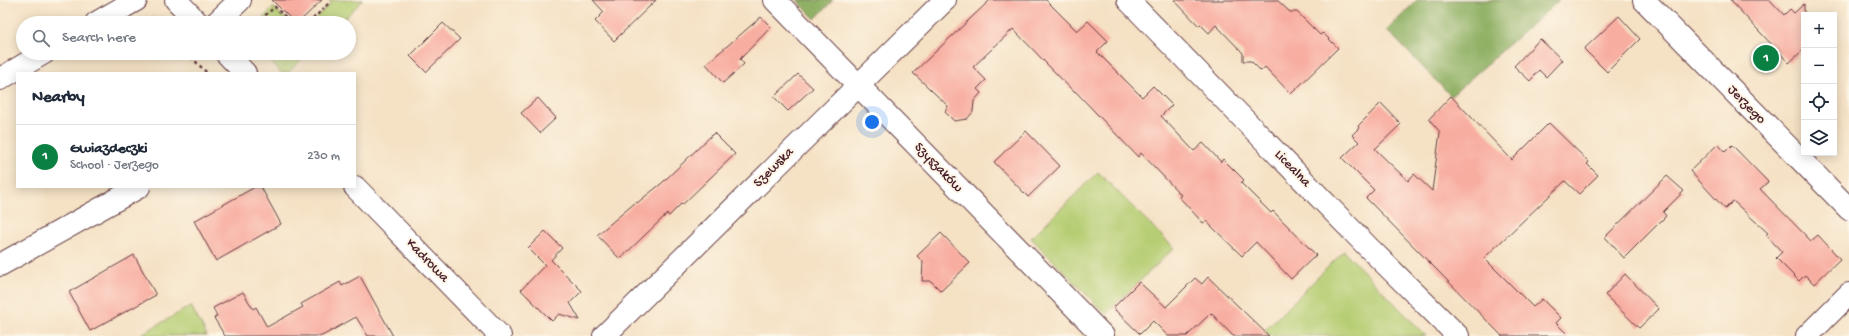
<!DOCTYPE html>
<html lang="en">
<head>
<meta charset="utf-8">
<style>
  :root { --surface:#fff; --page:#f2f2f3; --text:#1f2937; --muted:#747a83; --line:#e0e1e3; --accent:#0b8043 }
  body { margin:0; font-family:"Gochi Hand",sans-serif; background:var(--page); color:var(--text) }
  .controls { position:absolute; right:12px; top:12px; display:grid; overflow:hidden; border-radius:0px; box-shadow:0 2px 10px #0003 }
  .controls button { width:36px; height:36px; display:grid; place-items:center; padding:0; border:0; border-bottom:1px solid var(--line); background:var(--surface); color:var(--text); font:20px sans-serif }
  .you { position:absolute; left:872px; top:122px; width:14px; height:14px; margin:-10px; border:3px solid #fff; border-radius:50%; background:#1a73e8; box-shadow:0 0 0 6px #1a73e833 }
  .badge { display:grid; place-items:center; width:26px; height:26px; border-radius:50%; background:var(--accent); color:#fff; font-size:13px; font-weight:700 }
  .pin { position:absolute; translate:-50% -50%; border:2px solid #fff; box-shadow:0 1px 4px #0006 }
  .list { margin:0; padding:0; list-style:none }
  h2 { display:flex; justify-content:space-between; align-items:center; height:52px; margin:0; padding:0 16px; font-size:17px }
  h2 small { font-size:13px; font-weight:400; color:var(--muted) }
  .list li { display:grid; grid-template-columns:26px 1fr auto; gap:12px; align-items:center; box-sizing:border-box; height:64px; padding:0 16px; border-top:1px solid var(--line) }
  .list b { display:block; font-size:15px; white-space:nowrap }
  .list p { margin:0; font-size:13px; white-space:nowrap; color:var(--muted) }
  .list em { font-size:13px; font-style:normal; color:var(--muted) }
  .icon { flex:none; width:22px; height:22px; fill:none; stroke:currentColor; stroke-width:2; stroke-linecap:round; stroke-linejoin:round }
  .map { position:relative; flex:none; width:1849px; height:336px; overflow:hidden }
  .search { position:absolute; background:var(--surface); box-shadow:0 2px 10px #0003; left:16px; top:16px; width:340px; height:44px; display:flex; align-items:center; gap:10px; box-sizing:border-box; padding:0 14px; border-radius:22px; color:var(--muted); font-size:15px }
  .panel { position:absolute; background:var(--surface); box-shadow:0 2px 10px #0003; left:16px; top:72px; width:340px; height:116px; border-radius:0px }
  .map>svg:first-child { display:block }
</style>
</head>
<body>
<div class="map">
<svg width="1849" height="336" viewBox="0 0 1849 336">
  <rect width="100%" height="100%" fill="#fcf5e5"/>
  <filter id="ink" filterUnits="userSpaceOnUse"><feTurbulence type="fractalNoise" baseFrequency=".025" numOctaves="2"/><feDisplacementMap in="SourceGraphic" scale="8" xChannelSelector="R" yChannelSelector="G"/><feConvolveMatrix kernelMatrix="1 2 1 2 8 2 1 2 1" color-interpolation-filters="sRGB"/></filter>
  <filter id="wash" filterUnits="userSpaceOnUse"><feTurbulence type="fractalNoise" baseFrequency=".012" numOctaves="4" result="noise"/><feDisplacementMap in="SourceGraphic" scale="16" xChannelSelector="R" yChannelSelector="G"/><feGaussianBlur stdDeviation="0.9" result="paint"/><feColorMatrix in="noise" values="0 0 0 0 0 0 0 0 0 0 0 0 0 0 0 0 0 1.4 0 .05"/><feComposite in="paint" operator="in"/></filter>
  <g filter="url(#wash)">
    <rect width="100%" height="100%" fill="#f5e1c4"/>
    <g fill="#b6ce73" stroke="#80764f">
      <path d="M329,0H363L340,23H314L313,21L331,3Z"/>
      <path d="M274,8L290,23H258L272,9Z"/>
      <path d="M263,53H308L288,73H281Z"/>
      <path d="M1098,172L1174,248L1106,314L1031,238Z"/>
      <path d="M1344,251L1426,336H1264V331Z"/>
      <path d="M191,306L207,336H138Z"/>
    </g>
    <g fill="#90b165" stroke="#6d6848">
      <path d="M797,0H833L815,19Z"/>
      <path d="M1417,0H1559L1451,96L1387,30Z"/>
    </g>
    <g id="blocks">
      <g fill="#f8ada1">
        <path d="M272,0H322L298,23H295Z"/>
        <path d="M593,0H656L614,41L595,21L604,12Z"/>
        <path d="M990,0H1046L1077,31L1088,21L1108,41L1097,52L1142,97L1153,86L1172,105L1161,116L1194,151L1203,143L1221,162L1223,159L1244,180L1241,183L1271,213L1273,211L1316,255L1291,279L1256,242L1242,256L1206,221L1203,223L1179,197L1181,195L1141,153L1138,157L1075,91L1074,92L1013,29L973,67L986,80L977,89L981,93L974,101L973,112L967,119L954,121L945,112L948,106L913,73Z"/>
        <path d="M1174,0H1277L1290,12H1297L1320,35L1323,33L1338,48L1291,94L1265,67L1261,71L1251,61H1243V53L1216,25L1209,33L1200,24L1199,26Z"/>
        <path d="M1730,0H1770L1784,15L1790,9L1794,13L1804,4V49L1789,63Z"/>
        <path d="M1619,16L1640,39L1607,72L1584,49Z"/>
        <path d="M761,17L771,27L740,59L744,64L723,83L706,64Z"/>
        <path d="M443,23L460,39L426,72L410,56Z"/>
        <path d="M1540,39L1562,60L1546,77L1539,70L1530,81L1514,66Z"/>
        <path d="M798,74L813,88L788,111L774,97Z"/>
        <path d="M1451,96L1512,160L1549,123L1589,162L1587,164L1598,175L1579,194L1565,181L1484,258L1533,307L1542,299L1561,318L1556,323L1569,336H1502L1366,198L1374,190L1342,158L1359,142L1352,135L1359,128L1358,126L1381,103L1401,124L1375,149L1408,181L1414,174L1432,191L1440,132L1429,119Z"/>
        <path d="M538,98L556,118L540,133L521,113Z"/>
        <path d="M1026,131L1060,166L1028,197L994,162Z"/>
        <path d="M714,133L735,154L682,205V203L669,216L667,214L620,259L597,235L636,202L637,203L662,183Z"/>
        <path d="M1718,144L1725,152L1732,145L1768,182L1760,189L1811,241L1818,235L1840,259L1814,284L1805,275L1799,281L1776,258L1782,252L1766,235L1768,233L1733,201L1725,209L1690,171Z"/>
        <path d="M1667,176L1684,191L1663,212L1666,216L1624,258L1605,237Z"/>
        <path d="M255,187H261L281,224L216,261L194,221Z"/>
        <path d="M545,231L562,248L551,260L582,291L570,303L580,320L559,314L552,321L521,290L545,265L528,248Z"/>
        <path d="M941,233L970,263L941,291L931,281H922L923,262L917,256Z"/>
        <path d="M134,255L156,295L90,331L69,292Z"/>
        <path d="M1625,274L1659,309L1639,328L1605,295Z"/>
        <path d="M360,276L393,336H368L356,317L322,336H225L214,318L217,316L213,308L243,292L253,309L256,307L267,327L303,307L301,304L340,282L342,286Z"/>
        <path d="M1208,277L1269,336H1233L1211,313L1187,336H1168L1153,321L1140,334L1113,308L1139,282L1166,307L1195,278L1202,284Z"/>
      </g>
    </g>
  </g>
  <g filter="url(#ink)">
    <use href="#blocks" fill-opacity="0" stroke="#643c42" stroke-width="1"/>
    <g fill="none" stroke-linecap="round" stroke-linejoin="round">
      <defs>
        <g id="minor">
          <path d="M176,0L198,23"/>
          <path d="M775,0L1103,336"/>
          <path d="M1128,0L1368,247L1458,336"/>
          <path d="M1644,0L1849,209"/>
          <path d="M96,23L136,0"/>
          <path d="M216,23L240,0"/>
          <path d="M226,53L245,73"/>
          <path d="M0,79L44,53"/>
          <path d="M355,187L500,336"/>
          <path d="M0,265L139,187"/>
          <path d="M604,336L945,0"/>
          <path d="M1807,336L1849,294"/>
        </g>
      </defs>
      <use href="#minor" stroke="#643c42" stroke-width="24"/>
      <g stroke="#643c42" stroke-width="2.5" stroke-dasharray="3 3" stroke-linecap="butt">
        <path d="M152,17L157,23"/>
        <path d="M302,19L306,23"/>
        <path d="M256,23L275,7L292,23"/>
        <path d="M309,23L329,3"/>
        <path d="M187,53L207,73"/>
      </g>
      <use href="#minor" stroke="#fff" stroke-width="22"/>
    </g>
  </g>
  <g text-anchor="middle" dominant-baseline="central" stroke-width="4" stroke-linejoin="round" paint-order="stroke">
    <g font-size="14" fill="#4a1f2b" stroke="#fcf5e5">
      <text transform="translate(1746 105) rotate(46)">Jerzego</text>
      <text transform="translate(774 168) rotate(-45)">Szewska</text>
      <text transform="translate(938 168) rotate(46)">Szyszaków</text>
      <text transform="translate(1292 169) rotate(46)">Licealna</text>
      <text transform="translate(427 261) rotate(46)">Kadrowa</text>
    </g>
  </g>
</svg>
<div class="controls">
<button>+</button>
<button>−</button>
<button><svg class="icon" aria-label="locate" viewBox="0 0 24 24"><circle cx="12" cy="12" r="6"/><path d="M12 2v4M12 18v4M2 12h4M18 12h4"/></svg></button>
<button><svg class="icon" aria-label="layers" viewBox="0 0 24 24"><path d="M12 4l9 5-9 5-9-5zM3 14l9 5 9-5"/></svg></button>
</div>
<div class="you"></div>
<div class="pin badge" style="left:1766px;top:58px">1</div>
<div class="search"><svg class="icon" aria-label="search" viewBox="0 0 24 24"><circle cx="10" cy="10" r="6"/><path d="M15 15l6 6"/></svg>Search here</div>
<section class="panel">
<h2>Nearby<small></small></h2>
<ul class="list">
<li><span class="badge">1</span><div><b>Gwiazdeczki</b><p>School · Jerzego</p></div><em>230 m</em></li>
</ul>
</section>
</div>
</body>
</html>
